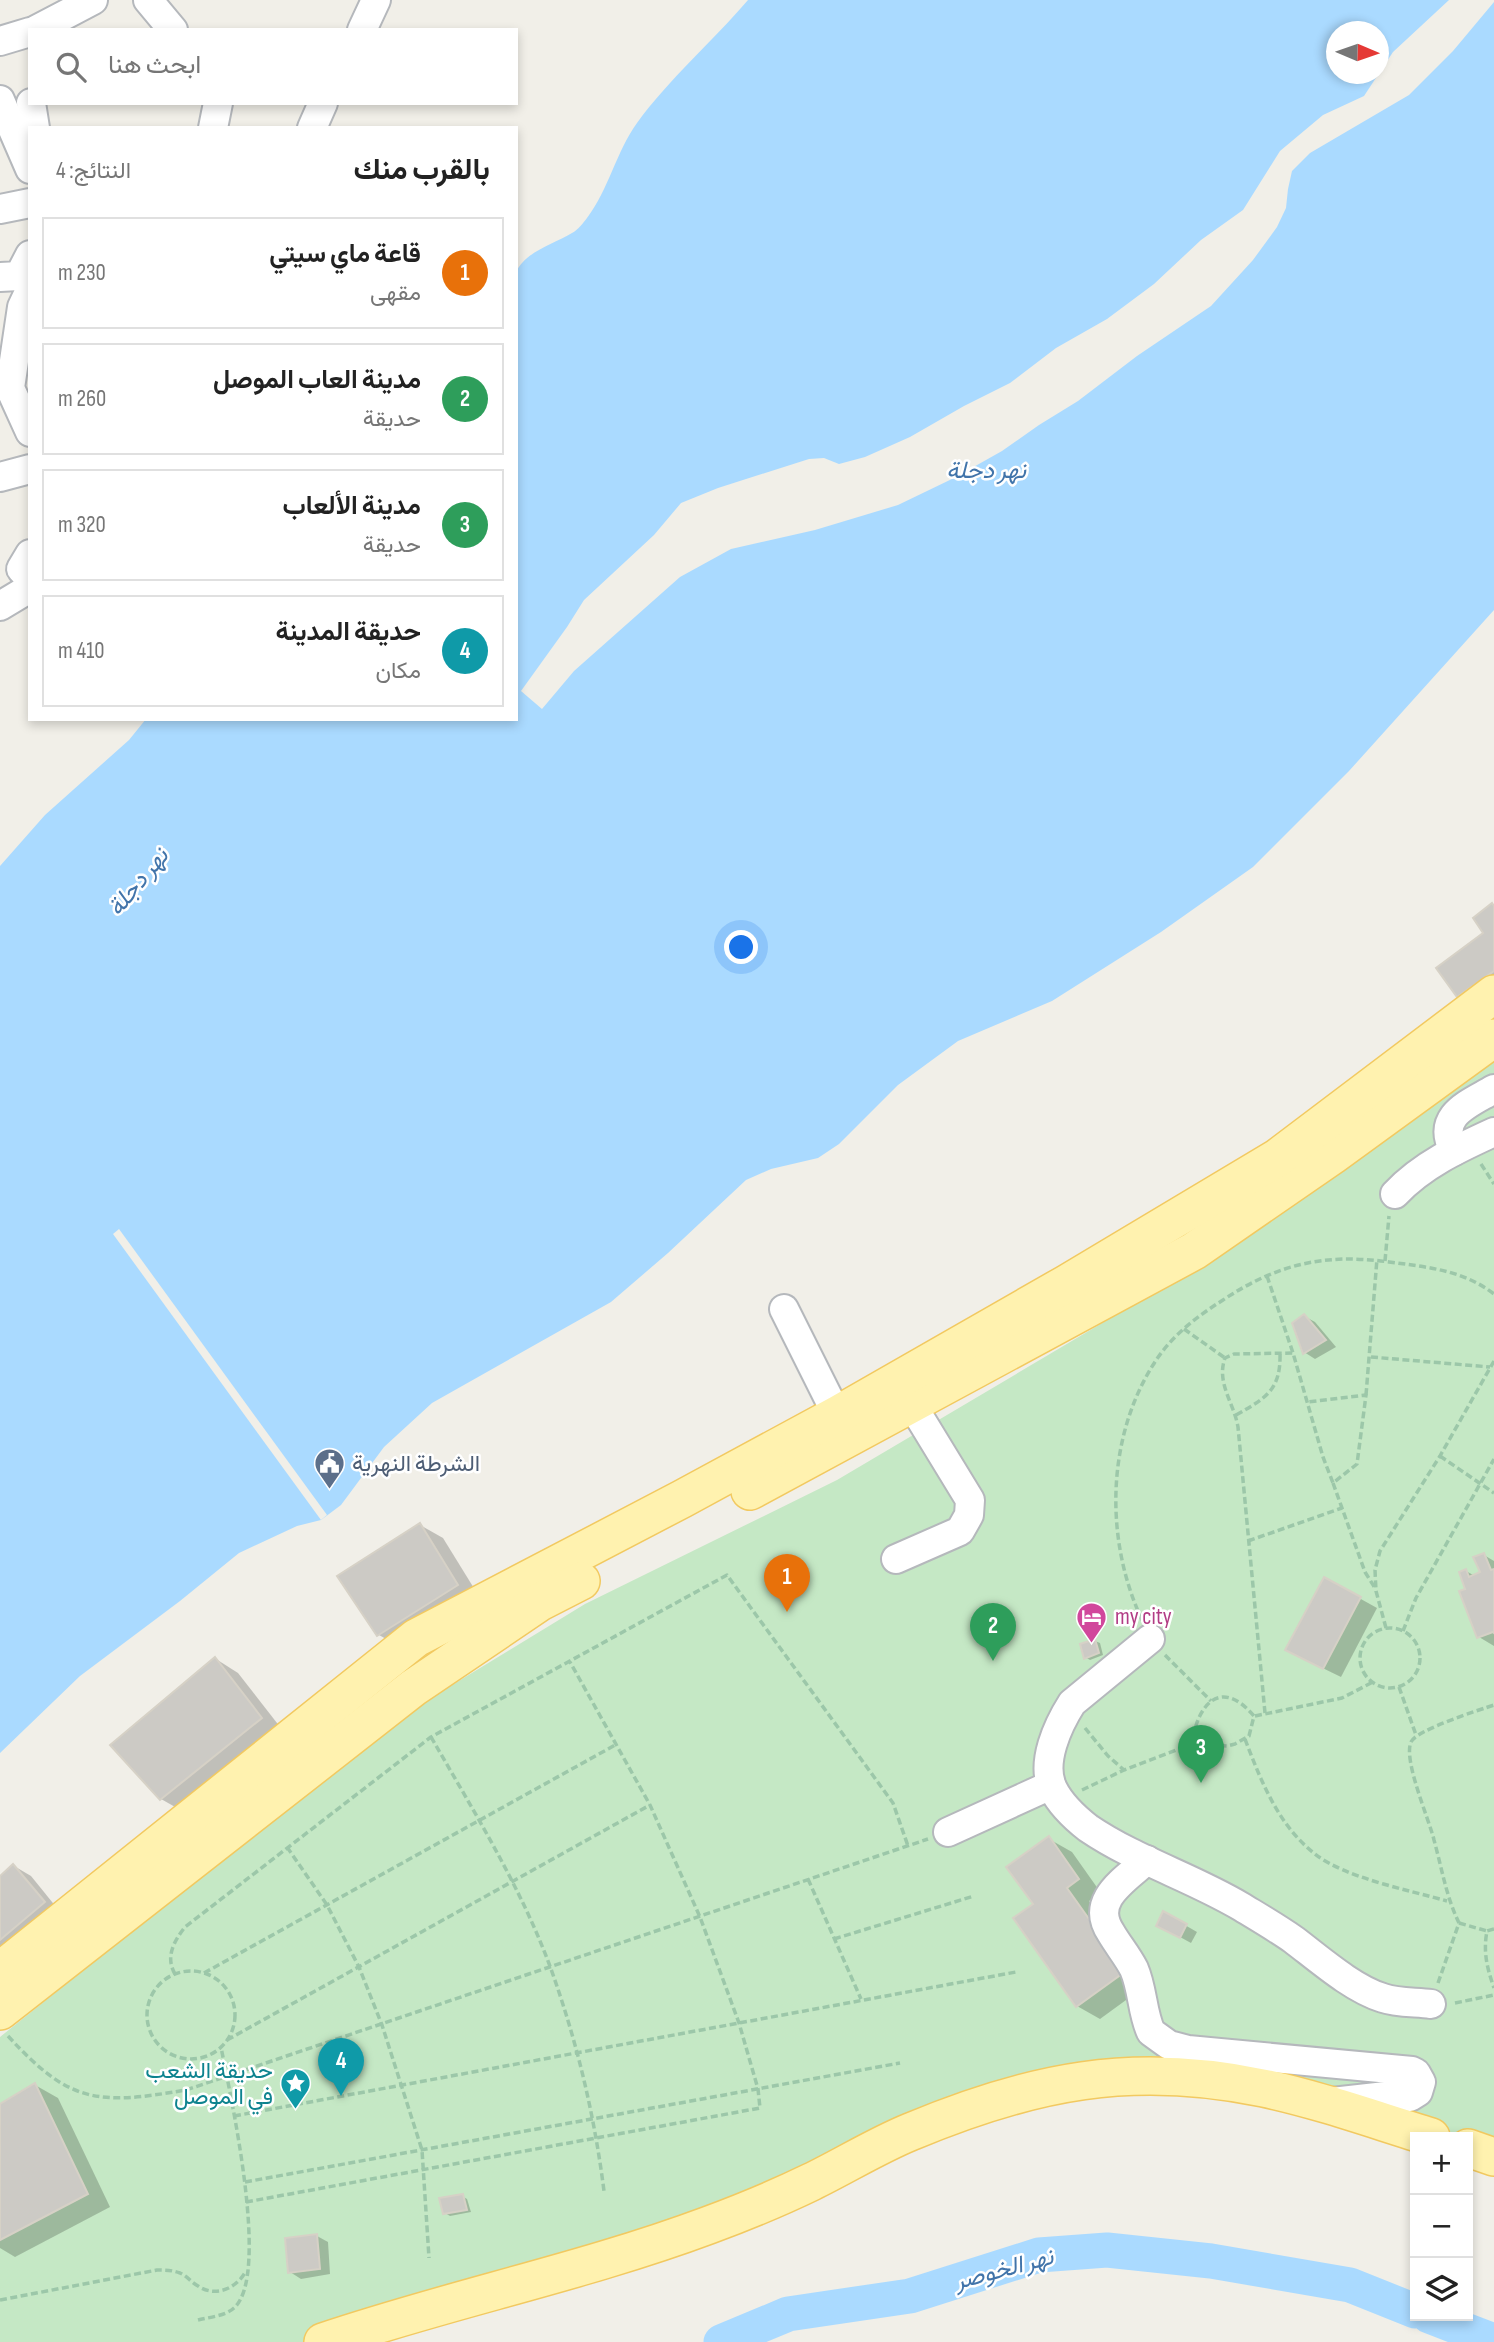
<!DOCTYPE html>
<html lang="ar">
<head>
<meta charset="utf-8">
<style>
  :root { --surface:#fff; --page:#f2f2f2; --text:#222; --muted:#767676; --line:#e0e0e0; --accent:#0b8043 }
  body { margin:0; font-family:"Sofia Sans Condensed",Vazirmatn,sans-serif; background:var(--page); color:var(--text); direction:rtl }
  .controls { position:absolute; right:21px; bottom:21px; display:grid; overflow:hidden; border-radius:0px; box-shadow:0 4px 10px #0003 }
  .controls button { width:63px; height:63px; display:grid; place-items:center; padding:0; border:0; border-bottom:2px solid var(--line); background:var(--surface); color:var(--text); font:35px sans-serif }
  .compass { position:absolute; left:1326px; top:21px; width:63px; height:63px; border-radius:50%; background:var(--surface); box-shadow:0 4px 10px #0003; rotate:92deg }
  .you { position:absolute; left:742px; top:948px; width:24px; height:24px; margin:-18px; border:5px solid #fff; border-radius:50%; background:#1a73e8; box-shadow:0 0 0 10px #1a73e833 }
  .badge { display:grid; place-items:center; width:46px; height:46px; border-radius:50%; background:var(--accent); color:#fff; font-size:23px; font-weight:700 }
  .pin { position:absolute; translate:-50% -58px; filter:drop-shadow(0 2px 4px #0008) }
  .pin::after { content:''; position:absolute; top:37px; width:24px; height:21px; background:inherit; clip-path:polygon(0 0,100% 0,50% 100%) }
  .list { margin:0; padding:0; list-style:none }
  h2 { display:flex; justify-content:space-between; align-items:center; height:91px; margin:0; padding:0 28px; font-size:30px }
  h2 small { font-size:23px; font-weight:400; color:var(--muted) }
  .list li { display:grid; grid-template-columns:46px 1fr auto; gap:21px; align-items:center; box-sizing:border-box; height:112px; margin:0 14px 14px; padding:0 14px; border:2px solid var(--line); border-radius:0px }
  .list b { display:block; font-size:26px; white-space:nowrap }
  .list p { margin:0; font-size:23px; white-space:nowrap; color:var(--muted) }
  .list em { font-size:23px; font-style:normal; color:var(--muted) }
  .icon { flex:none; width:38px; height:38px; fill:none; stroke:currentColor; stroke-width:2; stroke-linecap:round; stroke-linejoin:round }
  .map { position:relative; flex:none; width:1494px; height:2342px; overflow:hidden; direction:ltr }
  .search { position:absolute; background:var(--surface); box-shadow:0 4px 10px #0003; left:28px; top:28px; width:490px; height:77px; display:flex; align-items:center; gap:18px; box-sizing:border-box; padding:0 24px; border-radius:0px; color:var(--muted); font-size:26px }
  .panel { position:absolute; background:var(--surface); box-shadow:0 4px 10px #0003; left:28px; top:126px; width:490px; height:595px; border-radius:0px; direction:rtl }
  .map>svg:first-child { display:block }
</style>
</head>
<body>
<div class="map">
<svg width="1494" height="2342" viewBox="0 0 1494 2342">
  <rect width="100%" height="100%" fill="#f1efe8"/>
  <path fill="#c5e8c5" d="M1494,1057V2145L1289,2083L1112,2065L695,2220L303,2342H0V2037L398,1718L585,1604L837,1480L1246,1238L1420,1116Z"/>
  <path fill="#aadaff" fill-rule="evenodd" d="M748,0H1494V610L1349,771L1253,867L1161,932L1052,1001L958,1041L898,1085L839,1144L818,1158L771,1169L746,1180L668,1253L611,1302L432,1403L384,1447L341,1505L321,1520L297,1526L239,1553L180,1601L80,1676L0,1753V866L45,815L129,740L146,719H516V272C526,251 554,244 572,233C578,230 583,223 587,218C609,189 616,152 637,123C669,79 712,42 748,0ZM1336,32H1378V74H1336Z"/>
  <g fill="#f1efe8">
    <path d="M1449,0H1494V2L1453,51L1409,95L1310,153L1292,171L1288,189L1286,208L1277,227L1253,260L1211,306L1137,356L1078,401L1039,425L1002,451L954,478L898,505L815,530L731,549L680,577L574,671L542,709L521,691L567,627L584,600L654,535L681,503L718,488L809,459L824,458L839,464L865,457L910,437L964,406L1010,383L1056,348L1107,319L1154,284L1201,240L1243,210L1280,151L1323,115L1364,96L1393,52Z"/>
    <path d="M119,1229L327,1515L321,1520L113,1234Z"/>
  </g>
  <g fill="#0003">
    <path d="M1494,907V992L1475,1005L1458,995L1486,934Z"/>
    <path d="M1304,1316L1315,1322L1336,1347L1315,1359L1304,1352Z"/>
    <path d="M420,1525L443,1538L480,1598L402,1648L379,1635L340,1577Z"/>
    <path d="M1484,1555L1494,1561V1646L1479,1637L1466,1571L1475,1576L1482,1573Z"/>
    <path d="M1325,1579L1377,1608L1341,1677L1304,1659Z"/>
    <path d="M1095,1641L1100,1643L1103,1655L1090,1660L1085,1657Z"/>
    <path d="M216,1659L238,1673L284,1732L184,1812L161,1799Z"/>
    <path d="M1049,1839L1072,1852L1101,1893L1089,1901L1148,1984L1100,2019L1077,2006L1035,1904Z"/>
    <path d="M14,1866L31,1876L61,1913L0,1963V1878Z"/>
    <path d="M1164,1913L1197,1932L1191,1943L1169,1931Z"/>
    <path d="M35,2085L58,2098L110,2207L15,2257L0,2248V2107Z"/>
    <path d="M462,2196L467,2199L471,2212L450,2216L445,2213Z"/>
    <path d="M317,2236L328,2242L330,2274L301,2279L290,2272Z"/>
  </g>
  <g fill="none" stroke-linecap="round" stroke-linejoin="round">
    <g stroke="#aadaff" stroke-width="35">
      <path d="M1429,2316L1494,2341"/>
      <path d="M721,2342L788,2314L910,2296L1039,2255L1107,2250L1211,2261L1350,2285L1415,2311"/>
    </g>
  </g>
  <g fill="#cccac5" stroke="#d6d1c6" stroke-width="2">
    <path d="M1492,903L1494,906V971L1457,997L1436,968L1483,933L1473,918Z"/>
    <path d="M1304,1314L1326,1340L1303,1354L1292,1323Z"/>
    <path d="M420,1523L458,1585L377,1636L337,1576Z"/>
    <path d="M1484,1553L1491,1570L1494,1569V1633L1493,1632L1477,1638L1459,1591L1465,1589L1459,1572L1466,1569L1469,1577L1480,1572L1473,1557Z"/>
    <path d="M1324,1577L1361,1597L1323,1669L1285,1650Z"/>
    <path d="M1095,1639L1099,1653L1084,1659L1080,1644Z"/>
    <path d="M215,1657L262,1718L160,1800L110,1745Z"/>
    <path d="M1049,1836L1079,1879L1067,1888L1126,1971L1076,2007L1013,1918L1033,1904L1006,1867Z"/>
    <path d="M13,1864L45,1902L0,1940V1876Z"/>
    <path d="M1163,1911L1187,1924L1180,1938L1156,1926Z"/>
    <path d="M35,2083L88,2194L0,2240V2104Z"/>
    <path d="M463,2194L467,2210L443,2214L439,2198Z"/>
    <path d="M317,2234L320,2269L288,2273L285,2238Z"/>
  </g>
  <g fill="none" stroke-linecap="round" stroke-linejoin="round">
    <defs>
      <g id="minor">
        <path d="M148,0L173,30"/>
        <path d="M36,30L93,0"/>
        <path d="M362,30L376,0"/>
        <path d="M0,41L30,32"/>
        <path d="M0,100L30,169"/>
        <path d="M31,103L35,128"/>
        <path d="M213,128L218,103"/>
        <path d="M312,128L323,103"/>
        <path d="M0,209L30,203"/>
        <path d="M0,277L19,276L30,255"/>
        <path d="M30,290L22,307L10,388L30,432"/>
        <path d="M0,477L30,469"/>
        <path d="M30,554L21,569L30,579"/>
        <path d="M0,606L30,588"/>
        <path d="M1454,1151C1435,1115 1469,1104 1494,1089"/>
        <path d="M1395,1194C1422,1165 1459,1148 1494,1132"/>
        <path d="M784,1309L837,1415"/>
        <path d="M896,1559L960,1531L969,1515L970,1500L912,1405"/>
        <path d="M1150,1639L1072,1703C1058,1725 1040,1763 1053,1789C1061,1805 1074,1817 1088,1828C1135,1860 1191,1877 1240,1906C1258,1917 1277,1928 1294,1940C1319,1959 1353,1989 1383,1998C1397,2003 1416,2002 1431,2004"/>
        <path d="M948,1832L1051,1785"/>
        <path d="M1147,1860C1125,1880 1089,1900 1111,1933C1118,1945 1128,1957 1134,1969C1143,1990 1142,2013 1151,2032L1169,2045L1188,2050L1412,2071L1416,2073L1421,2082L1418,2092L1410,2097L1386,2096L1332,2102"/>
      </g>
      <g id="major">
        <path d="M750,1491L1194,1251L1333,1155L1494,1038"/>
        <path d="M0,1971L416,1638L682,1499L837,1415L1066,1284L1277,1158L1494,994"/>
        <path d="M0,2011L413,1688L540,1602L581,1581"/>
        <path d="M1468,2148L1494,2157"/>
        <path d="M323,2342C450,2299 583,2272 709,2225C744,2212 778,2198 811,2182C844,2166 876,2146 910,2132C1032,2081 1132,2061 1263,2088C1320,2100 1375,2120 1431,2137"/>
      </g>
    </defs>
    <use href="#minor" stroke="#b5b8bc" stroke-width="32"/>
    <use href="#major" stroke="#f2c960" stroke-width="40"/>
    <g stroke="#9cc7a9" stroke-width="3.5" stroke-dasharray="7 3.5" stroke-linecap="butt">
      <path d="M1481,1164L1494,1184"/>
      <path d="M1385,1261L1389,1216"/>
      <path d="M1267,1276L1293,1353L1323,1457L1333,1483L1357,1464L1366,1395L1308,1402"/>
      <path d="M1184,1329L1225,1358"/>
      <path d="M1371,1357L1490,1367"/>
      <path d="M1366,1395L1377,1259"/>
      <path d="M1236,1415C1266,1398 1281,1390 1280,1353"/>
      <path d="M1440,1456L1494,1493"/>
      <path d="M1333,1483L1365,1572L1375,1588"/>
      <path d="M1248,1541L1342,1508"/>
      <path d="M1142,1620C1105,1541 1106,1440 1153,1365C1170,1337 1196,1317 1223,1300C1277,1264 1325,1253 1389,1262C1427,1267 1463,1270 1494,1294"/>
      <path d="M1386,1628L1376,1591L1375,1570L1380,1551L1440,1456L1494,1361"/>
      <circle cx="1390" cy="1658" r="30"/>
      <path d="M1403,1631L1416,1598L1494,1459"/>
      <path d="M1165,1655L1211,1701"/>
      <path d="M1399,1687L1416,1735"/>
      <path d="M1265,1713L1238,1427C1234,1403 1216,1383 1225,1358L1234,1354L1293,1353"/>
      <path d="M1255,1716L1342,1698L1373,1682"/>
      <path d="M1085,1728L1108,1756L1124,1770"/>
      <path d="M431,1737C473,1810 522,1889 551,1969C577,2042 594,2113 604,2191"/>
      <path d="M1245,1739C1261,1781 1278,1825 1315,1854C1345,1878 1409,1890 1447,1901"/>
      <path d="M1082,1790L1124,1770L1192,1744L1227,1746L1235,1744L1249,1736L1254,1716C1221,1677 1197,1704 1192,1744"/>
      <path d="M287,1847L327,1905L359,1967L382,2025L422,2150L429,2258"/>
      <path d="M808,1879L861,1999"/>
      <path d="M1459,1923L1487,1931"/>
      <path d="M1494,1929L1487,1931C1483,1952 1487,1968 1494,1988"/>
      <path d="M834,1939L974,1896"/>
      <circle cx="191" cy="2015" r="44"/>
      <path d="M204,1973L617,1744"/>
      <path d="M175,1974C165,1957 174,1941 185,1927L431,1737L727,1575L893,1803L908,1846"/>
      <path d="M1438,1983L1459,1923C1446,1896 1442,1869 1434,1840C1429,1819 1403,1760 1411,1742C1416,1730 1479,1710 1494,1705"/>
      <path d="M1455,2003L1494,1995"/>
      <path d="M8,2036C70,2104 98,2105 186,2090L928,1839"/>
      <path d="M227,2040L650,1805"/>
      <path d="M234,2116L1016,1972"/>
      <path d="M245,2182L900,2063"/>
      <path d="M246,2202L760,2108L758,2089L739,2023L700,1917L650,1805L570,1662"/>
      <path d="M0,2300L157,2270C165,2270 172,2270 180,2273C187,2276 191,2282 198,2286C216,2298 237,2288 246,2271"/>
      <path d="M198,2320C210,2317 225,2316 234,2308C271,2275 230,2094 221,2047"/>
    </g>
    <use href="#minor" stroke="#fff" stroke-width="28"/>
    <use href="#major" stroke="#fff2af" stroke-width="37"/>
  </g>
  <defs>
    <symbol id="civic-pin" viewBox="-11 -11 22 30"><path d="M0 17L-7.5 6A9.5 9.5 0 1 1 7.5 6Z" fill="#5c6f8a" stroke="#fff"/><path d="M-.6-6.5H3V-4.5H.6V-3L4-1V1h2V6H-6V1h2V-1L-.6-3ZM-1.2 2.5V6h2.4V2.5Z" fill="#fff"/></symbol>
    <symbol id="hotel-pin" viewBox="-11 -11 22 30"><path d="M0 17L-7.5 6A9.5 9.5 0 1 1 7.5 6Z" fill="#d1479c" stroke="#fff"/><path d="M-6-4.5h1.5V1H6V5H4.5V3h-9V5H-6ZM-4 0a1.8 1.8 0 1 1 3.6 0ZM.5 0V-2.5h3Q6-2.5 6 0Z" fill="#fff"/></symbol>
    <symbol id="sight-pin" viewBox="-11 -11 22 30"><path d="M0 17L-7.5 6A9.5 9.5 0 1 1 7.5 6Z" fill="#0f9aa8" stroke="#fff"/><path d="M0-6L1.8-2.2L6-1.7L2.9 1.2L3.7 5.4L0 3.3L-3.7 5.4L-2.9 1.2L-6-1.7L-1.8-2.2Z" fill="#fff"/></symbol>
  </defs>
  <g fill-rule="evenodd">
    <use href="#civic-pin" x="312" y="1446" width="35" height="47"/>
    <use href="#hotel-pin" x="1074" y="1600" width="35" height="47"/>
    <use href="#sight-pin" x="278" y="2066" width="35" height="47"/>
  </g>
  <g text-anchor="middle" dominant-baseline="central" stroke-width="5" stroke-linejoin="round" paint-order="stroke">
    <g font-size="23" fill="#4e5e75" stroke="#fff" text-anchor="start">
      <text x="352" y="1464">الشرطة النهرية</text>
    </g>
    <g font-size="23" fill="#b23c85" stroke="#fff" text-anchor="start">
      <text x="1115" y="1617">my city</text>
    </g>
    <g font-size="23" fill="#0d838f" stroke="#fff" text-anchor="end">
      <text x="273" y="2071">حديقة الشعب<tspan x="273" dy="26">في الموصل</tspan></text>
    </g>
    <g font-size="24" font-style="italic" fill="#4174aa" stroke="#fff">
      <text x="986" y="470">نهر دجلة</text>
      <text transform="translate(138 882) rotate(-50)">نهر دجلة</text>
      <text transform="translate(1004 2269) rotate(-15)">نهر الخوصر</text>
    </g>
  </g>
</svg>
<div class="controls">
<button>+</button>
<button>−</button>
<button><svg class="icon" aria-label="layers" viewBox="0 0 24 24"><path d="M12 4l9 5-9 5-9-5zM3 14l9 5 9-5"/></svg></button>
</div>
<svg class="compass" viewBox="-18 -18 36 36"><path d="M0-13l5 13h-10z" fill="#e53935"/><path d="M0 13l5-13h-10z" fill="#767676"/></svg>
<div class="you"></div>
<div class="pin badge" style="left:787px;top:1612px;background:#e8710a">1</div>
<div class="pin badge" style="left:993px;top:1661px;background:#2e9e5b">2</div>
<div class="pin badge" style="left:1201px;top:1783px;background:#2e9e5b">3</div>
<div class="pin badge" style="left:341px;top:2096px;background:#0f9aa8">4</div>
<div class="search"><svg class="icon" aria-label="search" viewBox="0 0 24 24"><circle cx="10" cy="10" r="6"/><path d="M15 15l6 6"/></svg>ابحث هنا</div>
<section class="panel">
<h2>بالقرب منك<small>النتائج: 4</small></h2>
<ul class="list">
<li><span class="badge" style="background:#e8710a">1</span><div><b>قاعة ماي سيتي</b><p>مقهى</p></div><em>230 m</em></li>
<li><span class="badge" style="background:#2e9e5b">2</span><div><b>مدينة العاب الموصل</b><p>حديقة</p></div><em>260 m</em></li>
<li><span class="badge" style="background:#2e9e5b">3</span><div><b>مدينة الألعاب</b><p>حديقة</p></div><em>320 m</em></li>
<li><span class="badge" style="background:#0f9aa8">4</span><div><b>حديقة المدينة</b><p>مكان</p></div><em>410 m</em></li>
</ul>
</section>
</div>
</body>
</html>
